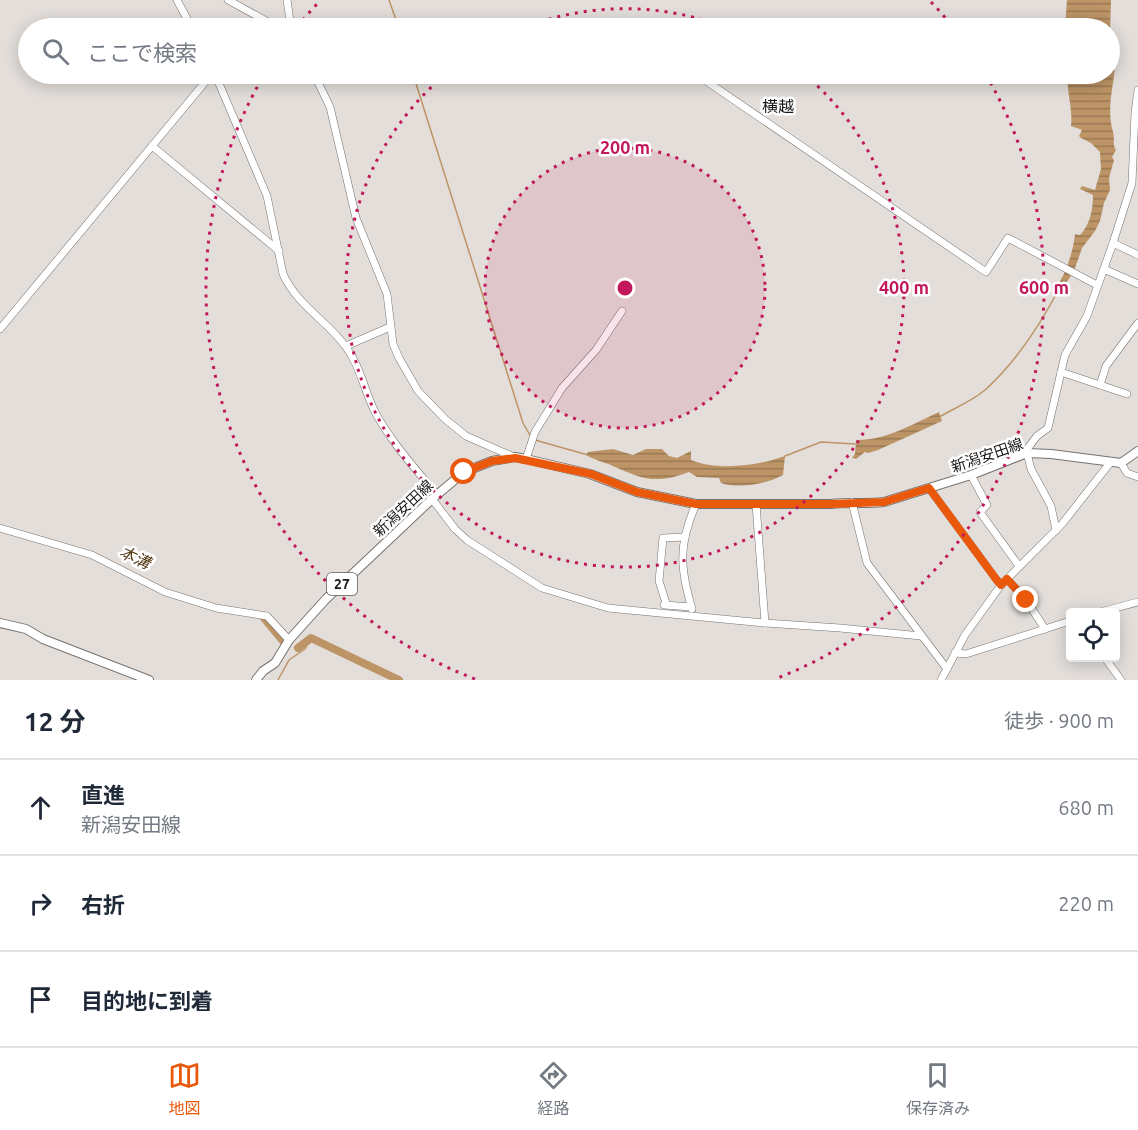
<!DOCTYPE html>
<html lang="ja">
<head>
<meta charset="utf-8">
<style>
  :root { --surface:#fff; --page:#f2f2f3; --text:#1f2937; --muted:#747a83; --line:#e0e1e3; --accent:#ea580c }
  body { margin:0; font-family:Ubuntu,"Noto Sans JP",sans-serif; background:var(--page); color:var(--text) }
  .controls { position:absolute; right:18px; bottom:18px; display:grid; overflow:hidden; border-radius:6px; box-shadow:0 3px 15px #0003 }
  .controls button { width:54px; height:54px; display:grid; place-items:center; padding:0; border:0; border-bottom:2px solid var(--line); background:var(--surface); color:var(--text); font:30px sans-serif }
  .stop { position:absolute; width:18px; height:18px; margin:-14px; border:4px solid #ea580c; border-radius:50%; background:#fff }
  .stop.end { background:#ea580c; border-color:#fff; box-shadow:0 2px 6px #0008 }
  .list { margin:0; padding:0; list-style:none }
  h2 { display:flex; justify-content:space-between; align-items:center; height:78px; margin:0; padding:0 24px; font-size:26px }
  h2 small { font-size:20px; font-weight:400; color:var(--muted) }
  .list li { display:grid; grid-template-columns:39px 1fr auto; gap:18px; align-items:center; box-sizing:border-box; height:96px; padding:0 24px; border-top:2px solid var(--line) }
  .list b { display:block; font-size:22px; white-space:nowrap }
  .list p { margin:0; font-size:20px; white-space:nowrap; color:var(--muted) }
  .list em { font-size:20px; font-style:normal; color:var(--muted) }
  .icon { flex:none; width:33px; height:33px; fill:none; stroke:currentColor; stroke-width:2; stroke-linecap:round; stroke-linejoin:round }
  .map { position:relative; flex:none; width:1138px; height:680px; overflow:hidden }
  .search { position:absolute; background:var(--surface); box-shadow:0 3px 15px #0003; left:18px; right:18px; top:18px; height:66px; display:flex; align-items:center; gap:15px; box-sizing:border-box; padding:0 21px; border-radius:33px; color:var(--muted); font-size:22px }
  .sheet { height:366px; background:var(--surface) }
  nav { display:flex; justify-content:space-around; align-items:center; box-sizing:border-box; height:84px; border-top:2px solid var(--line); background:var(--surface); font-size:16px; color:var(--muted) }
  nav a { display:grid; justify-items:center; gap:3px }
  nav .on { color:var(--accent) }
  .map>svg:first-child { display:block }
</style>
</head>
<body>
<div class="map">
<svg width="1138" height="680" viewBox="0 0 1138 680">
  <defs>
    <pattern id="water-rules" width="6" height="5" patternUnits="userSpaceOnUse" patternTransform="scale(1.5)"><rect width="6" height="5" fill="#bd9466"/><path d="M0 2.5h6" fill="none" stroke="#997853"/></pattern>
  </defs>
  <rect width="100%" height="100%" fill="#e3deda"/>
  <g fill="url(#water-rules)">
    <path d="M1067,0H1111L1110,31V28H1065Z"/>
    <path d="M1110,40L1113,49L1111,61L1115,63C1114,88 1106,107 1113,132C1115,139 1112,144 1116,150L1112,157L1114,160L1109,178L1110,190L1104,203L1100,221L1095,231L1082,248L1074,271L1063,288L1058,284C1066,274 1074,248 1075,234L1080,235C1090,225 1093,209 1093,195L1080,189L1082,186L1095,190L1101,169L1100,152L1091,143L1081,138L1079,136L1082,130L1071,126C1073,107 1066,92 1068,74H1110Z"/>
    <path d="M939,412L942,421L878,450L868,453L865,452L856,459L852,458L855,454L856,440C884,441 913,424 939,412Z"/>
    <path d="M613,449L633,455L646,449H662L669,456L677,458L691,451V460C718,471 758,466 785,456L783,475C767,484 739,489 721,483L719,478L697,477L689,472C656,484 644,480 613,466C604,462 594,460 586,455L588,452Z"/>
  </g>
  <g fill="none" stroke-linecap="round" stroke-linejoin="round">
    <g stroke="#bd9466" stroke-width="1.5">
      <path d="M389,0L399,28"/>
      <path d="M413,74L523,423L531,437"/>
      <path d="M941,416C955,408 972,401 985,390C1016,362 1042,322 1061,285"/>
      <path d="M535,440L588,455"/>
      <path d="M785,456L821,442L855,444"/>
      <path d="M278,680L289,660L305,649L311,638"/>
    </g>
    <g stroke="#bd9466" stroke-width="8">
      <path d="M264,618L283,641"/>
      <path d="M298,648L311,638L399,680"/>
    </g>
    <defs>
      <g id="minor">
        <path d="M177,0L192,28"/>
        <path d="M228,0L279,28"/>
        <path d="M287,0L291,28"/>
        <path d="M215,74L267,196L283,274C299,308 327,320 346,347C360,366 364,389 374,410C390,441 415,468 437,495"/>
        <path d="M314,74L330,107L356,218L387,294L393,344L399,358L418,391L445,419L466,436L514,457"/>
        <path d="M696,74L986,272L1008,238L1097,285"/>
        <path d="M152,146L279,251"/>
        <path d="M1113,243L1138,255"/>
        <path d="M1104,269L1138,284"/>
        <path d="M0,329L206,81L218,74"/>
        <path d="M346,346L390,327"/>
        <path d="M1061,372L1127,394"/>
        <path d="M1100,385L1106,366L1138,323"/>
        <path d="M526,459L535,432L562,388L596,350L622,311"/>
        <path d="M1121,463L1127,473L1138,477"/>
        <path d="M971,475L987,505L980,512L1019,566"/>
        <path d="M929,488L996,579L1001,585"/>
        <path d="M432,499L455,529L467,540L542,588L608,608L765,623L840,628L921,636"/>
        <path d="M852,502L867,563L947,669"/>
        <path d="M756,504L765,623"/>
        <path d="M0,528L92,555L165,592L216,608L267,616L289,640"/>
        <path d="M1056,530L1051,506L1031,469L1027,453L1028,448L1037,436L1048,428L1065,355L1087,316L1113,243L1132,183L1135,113L1138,90"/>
        <path d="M685,537L663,538L659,581L666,603L664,605L691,607"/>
        <path d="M1007,579L1026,600L1045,629"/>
        <path d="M692,609C680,568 678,545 696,504"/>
        <path d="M1100,612L1138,602"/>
        <path d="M955,653L966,654L1070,621"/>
        <path d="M1105,658L1121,680"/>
        <path d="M941,680L965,635L1001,585L1062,524L1110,463"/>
      </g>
      <g id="major">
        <path d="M0,623L26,629L43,639L149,680"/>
        <path d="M256,680L263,671L275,663L289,640L326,599L432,499L464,472L492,461L515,457L526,459L590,474L637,492L696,504H831C849,502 866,504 884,502L971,475L1027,453L1051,454L1121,463L1138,451"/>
      </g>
    </defs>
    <use href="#minor" stroke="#77736f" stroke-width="8"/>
    <use href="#major" stroke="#77736f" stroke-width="10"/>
    <use href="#minor" stroke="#fff" stroke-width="7"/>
    <use href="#major" stroke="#fff" stroke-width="8"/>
  </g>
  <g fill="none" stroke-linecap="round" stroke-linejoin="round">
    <path stroke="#ea580c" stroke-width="8" d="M464,472L492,461L515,458L591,474L637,492L696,504H831L884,502L929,488L996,579L1001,585L1007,579L1026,600"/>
  </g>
  <circle cx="625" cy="288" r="140" fill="#c2185b" fill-opacity=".12"/>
  <g fill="none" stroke="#c2185b" stroke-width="3" stroke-dasharray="3 6">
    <circle cx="625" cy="288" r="140"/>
    <path d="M523 28A279 279 0 0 1 727 28M804 74A279 279 0 1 1 446 74"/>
    <path d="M475 679A419 419 0 0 1 264 75M297 27A419 419 0 0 1 319 2M931 2A419 419 0 0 1 953 27M986 75A419 419 0 0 1 775 679"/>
  </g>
  <g text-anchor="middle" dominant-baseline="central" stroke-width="5" stroke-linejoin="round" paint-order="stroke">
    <rect fill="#fff" stroke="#5f5e5d" stroke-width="1.5" x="327" y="573" width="30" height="22" rx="4.5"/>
    <g font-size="14" font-weight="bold" fill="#1a1917">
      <text x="342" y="584">27</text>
    </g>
    <g font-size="15" fill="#1a1917" stroke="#fff">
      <text transform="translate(987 455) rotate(-19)">新潟安田線</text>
      <text transform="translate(403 508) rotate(-43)">新潟安田線</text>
    </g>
    <g font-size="16" fill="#1a1917" stroke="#fff">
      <text x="778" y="106">横越</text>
    </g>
    <g font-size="16" font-style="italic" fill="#573a16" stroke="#fff">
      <text transform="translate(135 557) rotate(25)">本溝</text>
    </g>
  </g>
  <circle cx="625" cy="288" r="9" fill="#c2185b" stroke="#fff" stroke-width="3"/>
  <g font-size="18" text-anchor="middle" font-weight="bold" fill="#c2185b" stroke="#fff" stroke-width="5" stroke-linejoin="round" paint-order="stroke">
    <text x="625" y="154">200 m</text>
    <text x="904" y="294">400 m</text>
    <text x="1044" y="294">600 m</text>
  </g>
</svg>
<div class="controls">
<button><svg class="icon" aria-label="locate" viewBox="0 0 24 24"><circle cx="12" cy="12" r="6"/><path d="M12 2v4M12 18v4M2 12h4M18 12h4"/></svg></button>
</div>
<div class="stop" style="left:464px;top:472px"></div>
<div class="stop end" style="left:1026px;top:600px"></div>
<div class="search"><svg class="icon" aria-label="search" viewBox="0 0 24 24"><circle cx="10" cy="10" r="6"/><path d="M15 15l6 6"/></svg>ここで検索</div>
</div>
<section class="sheet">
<h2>12 分<small>徒歩 · 900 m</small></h2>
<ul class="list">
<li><svg class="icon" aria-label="ahead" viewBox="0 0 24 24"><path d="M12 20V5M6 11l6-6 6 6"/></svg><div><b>直進</b><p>新潟安田線</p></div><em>680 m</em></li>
<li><svg class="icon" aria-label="right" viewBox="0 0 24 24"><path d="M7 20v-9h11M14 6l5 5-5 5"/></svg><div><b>右折</b></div><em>220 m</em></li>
<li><svg class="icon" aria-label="arrive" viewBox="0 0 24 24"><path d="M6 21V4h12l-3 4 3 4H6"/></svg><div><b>目的地に到着</b></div></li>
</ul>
</section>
<nav>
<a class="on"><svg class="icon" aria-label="map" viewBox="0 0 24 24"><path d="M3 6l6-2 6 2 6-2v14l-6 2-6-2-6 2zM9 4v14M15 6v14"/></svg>地図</a>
<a><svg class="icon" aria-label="directions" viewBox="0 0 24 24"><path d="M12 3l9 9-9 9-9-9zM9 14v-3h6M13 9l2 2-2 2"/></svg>経路</a>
<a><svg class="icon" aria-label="saved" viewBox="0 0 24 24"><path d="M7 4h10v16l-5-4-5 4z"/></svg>保存済み</a>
</nav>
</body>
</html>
